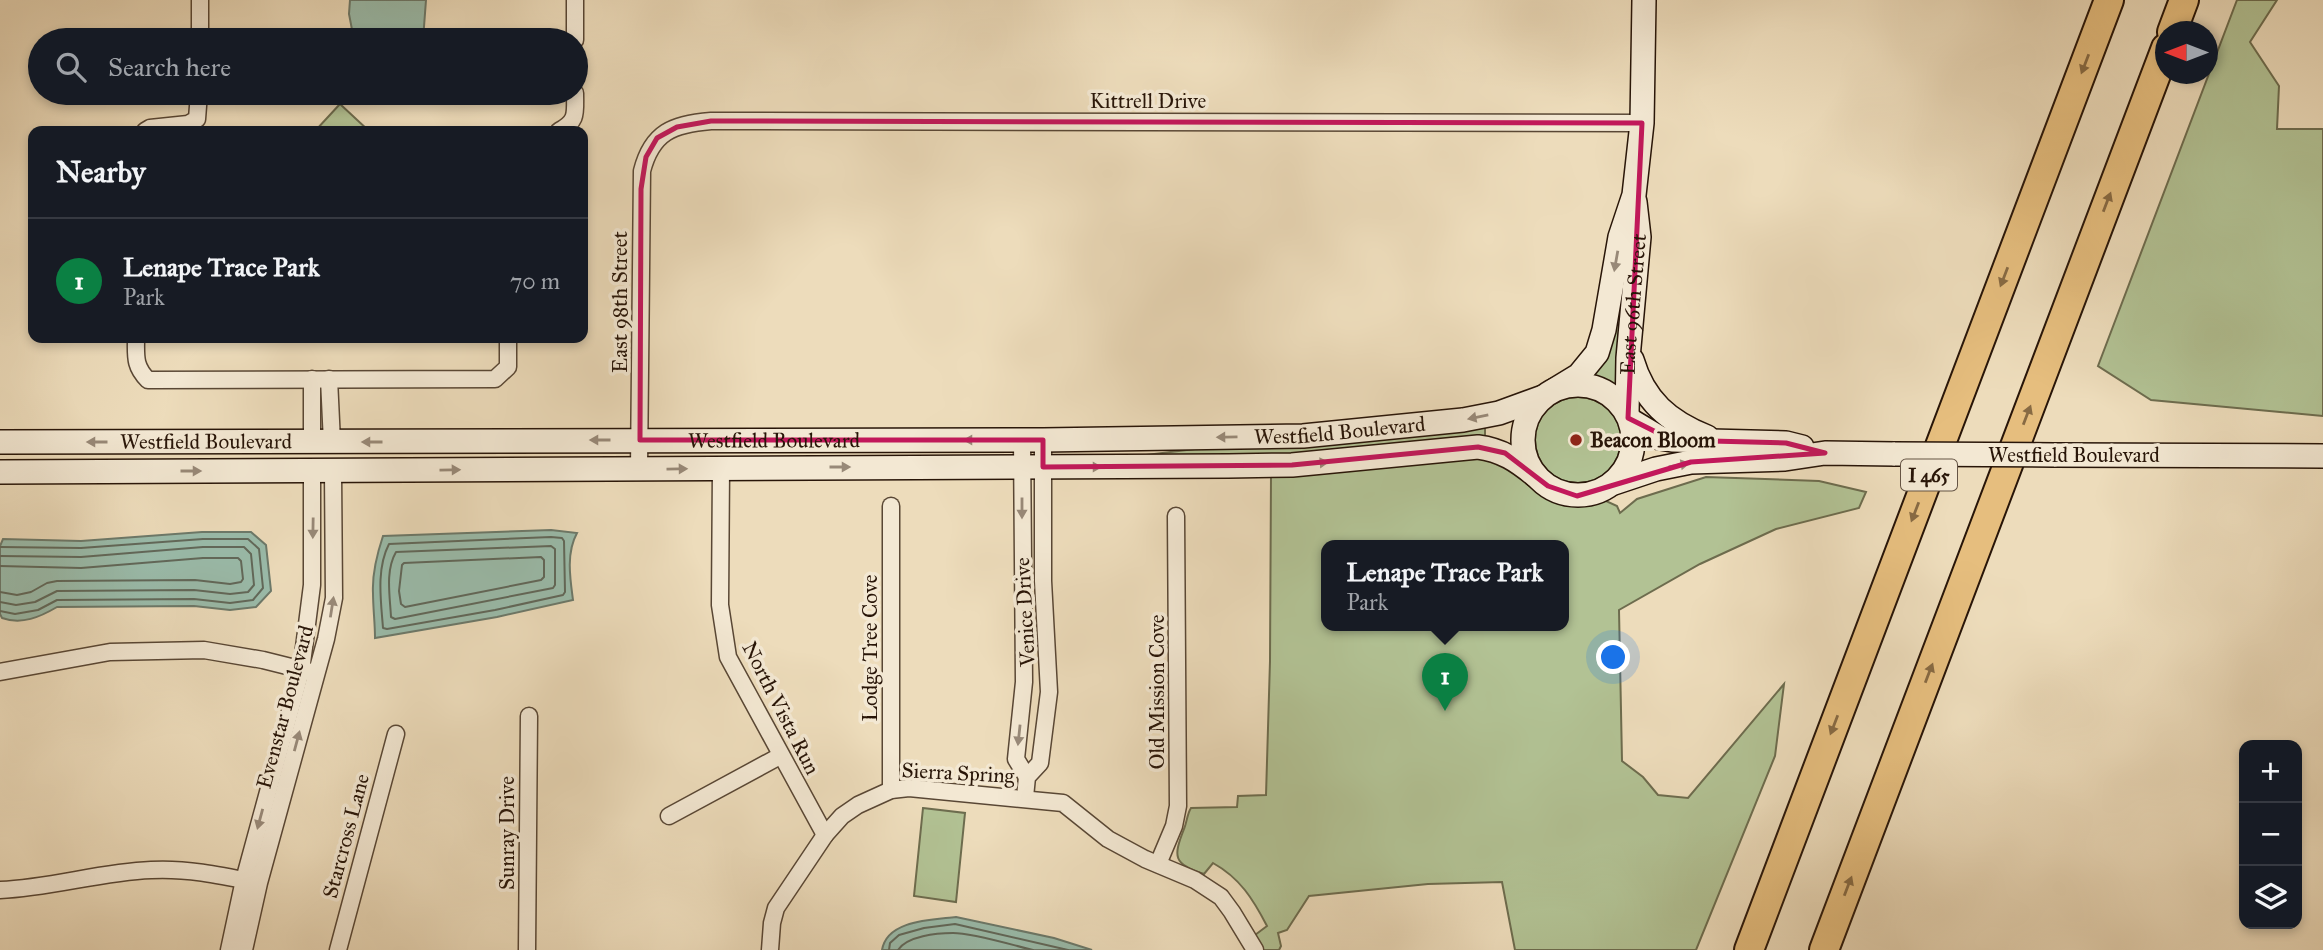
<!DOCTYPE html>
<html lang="en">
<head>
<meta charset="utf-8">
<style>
  :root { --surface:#171b24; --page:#242831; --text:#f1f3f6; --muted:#9ea1a6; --line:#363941; --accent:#0b8043 }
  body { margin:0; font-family:"IM FELL Great Primer",serif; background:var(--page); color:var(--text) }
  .controls { position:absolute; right:21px; bottom:21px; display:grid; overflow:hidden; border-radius:14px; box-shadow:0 4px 10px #0003 }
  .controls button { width:63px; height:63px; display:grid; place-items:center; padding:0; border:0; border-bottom:2px solid var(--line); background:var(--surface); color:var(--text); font:35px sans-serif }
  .compass { position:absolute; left:2155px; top:21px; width:63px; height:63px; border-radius:50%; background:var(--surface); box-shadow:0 4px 10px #0003; rotate:270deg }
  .you { position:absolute; left:1614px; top:658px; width:24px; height:24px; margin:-18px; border:5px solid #fff; border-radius:50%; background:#1a73e8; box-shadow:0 0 0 10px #1a73e833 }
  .badge { display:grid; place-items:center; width:46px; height:46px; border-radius:50%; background:var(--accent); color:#fff; font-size:23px; font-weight:700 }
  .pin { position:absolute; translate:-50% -58px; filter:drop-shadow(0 2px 4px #0008) }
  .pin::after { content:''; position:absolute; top:37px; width:24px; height:21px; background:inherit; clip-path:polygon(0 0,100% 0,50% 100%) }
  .popup { position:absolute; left:1321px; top:540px; width:248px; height:91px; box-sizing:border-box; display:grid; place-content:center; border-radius:14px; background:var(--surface); filter:drop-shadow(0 2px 5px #0005); font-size:23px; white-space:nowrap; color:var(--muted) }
  .popup b { font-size:26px; color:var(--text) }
  .popup::after { content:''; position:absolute; left:50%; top:100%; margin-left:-14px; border:14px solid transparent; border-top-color:var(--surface) }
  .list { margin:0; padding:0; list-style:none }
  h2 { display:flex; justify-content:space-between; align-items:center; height:91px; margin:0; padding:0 28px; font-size:30px }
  h2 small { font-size:23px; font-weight:400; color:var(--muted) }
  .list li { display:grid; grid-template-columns:46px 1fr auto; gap:21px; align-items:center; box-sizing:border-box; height:126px; padding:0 28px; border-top:2px solid var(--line) }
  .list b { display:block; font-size:26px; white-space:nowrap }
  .list p { margin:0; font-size:23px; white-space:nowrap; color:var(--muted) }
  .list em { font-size:23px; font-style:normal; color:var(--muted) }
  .icon { flex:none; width:38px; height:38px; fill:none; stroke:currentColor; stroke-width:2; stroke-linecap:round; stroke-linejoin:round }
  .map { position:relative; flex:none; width:2323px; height:950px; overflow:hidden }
  .search { position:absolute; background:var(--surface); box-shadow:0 4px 10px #0003; left:28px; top:28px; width:560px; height:77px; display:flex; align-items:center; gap:18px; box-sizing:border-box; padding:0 24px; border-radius:38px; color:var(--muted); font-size:26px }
  .panel { position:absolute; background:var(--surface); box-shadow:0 4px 10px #0003; left:28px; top:126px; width:560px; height:217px; border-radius:14px }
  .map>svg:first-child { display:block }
</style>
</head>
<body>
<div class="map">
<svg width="2323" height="950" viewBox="0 0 2323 950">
  <rect width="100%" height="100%" fill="#eddcbb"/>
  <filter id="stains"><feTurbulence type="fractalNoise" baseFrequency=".00286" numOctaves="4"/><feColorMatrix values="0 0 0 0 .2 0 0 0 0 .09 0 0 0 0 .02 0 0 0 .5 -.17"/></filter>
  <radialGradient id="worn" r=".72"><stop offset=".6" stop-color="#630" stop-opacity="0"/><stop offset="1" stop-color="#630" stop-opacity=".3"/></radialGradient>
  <g fill="#b2c294" stroke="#6d6c4e" stroke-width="2" fill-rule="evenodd">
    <path d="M2237,0H2277L2250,42L2279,86L2277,129H2323V416L2151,400L2098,366Z"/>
    <path d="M340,104L369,131H315Z"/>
    <path d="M1627,239L1616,388L1604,381L1592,377Z"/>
    <circle cx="1578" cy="440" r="43"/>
    <path d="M1485,425V440L1320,456H1138L1203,448Z"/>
    <path d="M1473,455L1496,457L1550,499L1580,506L1604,500L1617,506L1620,513L1637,499L1706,477L1819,481L1866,492L1859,508L1776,529L1700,564L1619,610L1622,761L1643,777L1658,795L1688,798L1784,684L1775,756L1696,950H1515L1502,882L1428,884L1309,896L1287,930L1278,933L1281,946L1279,950H1263L1255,935L1267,926C1253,899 1240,878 1213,863L1204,874C1173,864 1173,857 1184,829C1187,822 1187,814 1191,808L1237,807L1238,796L1266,795L1270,661L1271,475ZM1326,545H1564V625H1326Z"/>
    <path d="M923,808L965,813L956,902L914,896Z"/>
  </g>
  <g fill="#9abcab" stroke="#6c796a" stroke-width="2">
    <path d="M350,0H426L423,40H354L349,14Z"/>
    <path d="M551,530L577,533C566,553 570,578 573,600L497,617L375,638C375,623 373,608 373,593C372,574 377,554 383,536Z"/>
    <path d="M202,532H251L266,545L271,591L256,607L230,610L194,606L57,607C40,617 22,625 2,618L0,614V546L3,539L81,541Z"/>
    <path d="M956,917L1054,938L1092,950H882C887,920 931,920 956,917Z"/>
  </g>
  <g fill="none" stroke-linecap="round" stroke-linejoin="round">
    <g stroke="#61685a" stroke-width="2">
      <path d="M551,537L562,538L564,541L565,592L563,595L495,610L387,629L383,628C381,601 376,569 389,544Z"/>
      <path d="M551,546L555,549V585L553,588L395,619L391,617C390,596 385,571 396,552Z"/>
      <path d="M0,547L81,548L203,539H248L259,549L263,588L253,600L230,603L194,599L57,600L38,610L15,614L0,611"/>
      <path d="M0,556L81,557L203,547H244L251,554L254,585L248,592L230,594L194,590L57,591L35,602L16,605L0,602"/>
      <path d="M541,557L544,560V577L541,580L405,607L401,604L399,591L402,565L404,563Z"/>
      <path d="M0,566L81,568L203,558H238L241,561L243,579L241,582L230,584L195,580L57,581L47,583L31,592L17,595L0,592"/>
      <path d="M889,950L890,943L899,935L924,928L955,924L1068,950"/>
      <path d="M898,950C907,936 937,933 953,933C973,933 1012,945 1033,950"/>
    </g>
    <defs>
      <g id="street">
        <path d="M200,40V0"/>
        <path d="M575,40V0"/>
        <path d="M145,131L150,128L188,124L197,119L199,93"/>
        <path d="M559,131C578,121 575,113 575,93"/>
        <path d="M136,338C136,356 134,366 148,380L495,379L508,367V338"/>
        <path d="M312,379V443"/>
        <path d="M329,379L332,442"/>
        <path d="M1022,440L1024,682L1016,759L1027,777"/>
        <path d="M721,468L720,605L728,657L825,835"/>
        <path d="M639,469L642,171C652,132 673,124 711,121L1642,123"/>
        <path d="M891,506V790"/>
        <path d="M0,672L110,652L204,650L263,660L311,672"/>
        <path d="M1025,797L1027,777L1040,763L1049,692L1043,581V440"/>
        <path d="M669,816L780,756"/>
        <path d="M1158,864L1174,826L1178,806L1176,516"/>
        <path d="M0,890C51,888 100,872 151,870C185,868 219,875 253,882"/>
        <path d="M229,950L244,880L301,671L312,585V471"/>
        <path d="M244,950L259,883L326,639L334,598L333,472"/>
        <path d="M338,950L396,734"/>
        <path d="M527,950L529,716"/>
        <path d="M770,950L772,923L776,908L825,835L842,816L858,805L891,790L909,788L1063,803L1108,839L1145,859L1195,880L1221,897L1232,912L1255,950"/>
      </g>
      <g id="secondary">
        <path d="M1632,360C1644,401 1669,422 1707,437"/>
        <circle cx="1578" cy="440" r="55"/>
        <path d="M1556,389L1579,375L1597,353L1604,330L1620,237L1634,195L1642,123L1644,0"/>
        <path id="s1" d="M1627,414L1628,358L1639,237L1635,202"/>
        <path d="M1630,420L1660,438L1672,440L1786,443L1802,447"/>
        <path id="s2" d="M0,442L1043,440L1303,436L1463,420L1499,413L1543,397"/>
        <path d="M2054,455L2323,456"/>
        <path d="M0,472L1228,466L1292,465L1478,447C1502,450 1518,461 1536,476"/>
        <path d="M1614,483L1656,469L1691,462L1785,459L1825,453L1895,454"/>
      </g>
      <g id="highway">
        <path d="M2172,32L2184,0"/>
        <path d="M1749,950L2109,0"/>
        <path d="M1824,950L2166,48"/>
      </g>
    </defs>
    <use href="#street" stroke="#594735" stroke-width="19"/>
    <use href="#secondary" stroke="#281508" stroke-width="26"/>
    <use href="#highway" stroke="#281508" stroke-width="32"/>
    <use href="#street" stroke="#f3e8d3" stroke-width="16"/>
    <use href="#secondary" stroke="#f3e8d3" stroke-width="23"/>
    <use href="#highway" stroke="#e6be7e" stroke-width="28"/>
    <defs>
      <path id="secondary-bridge" d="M1895,454L2054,455"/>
    </defs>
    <use href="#secondary-bridge" stroke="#281508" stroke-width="26" stroke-linecap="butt"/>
    <use href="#secondary-bridge" stroke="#f3e8d3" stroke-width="23"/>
  </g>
  <defs><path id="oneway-solid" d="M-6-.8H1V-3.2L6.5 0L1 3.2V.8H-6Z" transform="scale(1.75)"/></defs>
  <g fill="#876a43">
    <use href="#oneway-solid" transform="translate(2085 64) rotate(111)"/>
    <use href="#oneway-solid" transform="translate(2107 202) rotate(-69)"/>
    <use href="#oneway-solid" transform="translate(2004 277) rotate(111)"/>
    <use href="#oneway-solid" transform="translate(2027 415) rotate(-69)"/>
    <use href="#oneway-solid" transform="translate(1915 512) rotate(111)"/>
    <use href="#oneway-solid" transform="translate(1929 673) rotate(-69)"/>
    <use href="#oneway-solid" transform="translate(1834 725) rotate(111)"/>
    <use href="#oneway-solid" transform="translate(1848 886) rotate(-69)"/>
  </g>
  <g fill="#988978">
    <use href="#oneway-solid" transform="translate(1616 261) rotate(100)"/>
    <use href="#oneway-solid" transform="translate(1478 417) rotate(169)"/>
    <use href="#oneway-solid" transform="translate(1227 437) rotate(179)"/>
    <use href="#oneway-solid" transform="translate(600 440) rotate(-180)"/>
    <use href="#oneway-solid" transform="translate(974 440) rotate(-180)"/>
    <use href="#oneway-solid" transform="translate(97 442) rotate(-180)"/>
    <use href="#oneway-solid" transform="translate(372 442) rotate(180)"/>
    <use href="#oneway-solid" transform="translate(1318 463) rotate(-5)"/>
    <use href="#oneway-solid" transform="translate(1679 465) rotate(-10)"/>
    <use href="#oneway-solid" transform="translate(840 467)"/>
    <use href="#oneway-solid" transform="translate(1091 467)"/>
    <use href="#oneway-solid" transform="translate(677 469) rotate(-1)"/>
    <use href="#oneway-solid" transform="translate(450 470) rotate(-1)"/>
    <use href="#oneway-solid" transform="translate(191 471)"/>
    <use href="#oneway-solid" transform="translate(1022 508) rotate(90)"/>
    <use href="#oneway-solid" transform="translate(313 528) rotate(91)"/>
    <use href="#oneway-solid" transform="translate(332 607) rotate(-81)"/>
    <use href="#oneway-solid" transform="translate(1019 735) rotate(96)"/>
    <use href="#oneway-solid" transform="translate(297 741) rotate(-75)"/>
    <use href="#oneway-solid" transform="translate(260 819) rotate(105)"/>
  </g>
  <path fill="none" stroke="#c2185b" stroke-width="5" stroke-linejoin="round" d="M711,121L1642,123L1628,418L1672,440L1786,443L1825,453L1691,462L1577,496L1548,486L1505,453L1478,447L1292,465L1043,467V440H640L641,189L646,157L657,138L677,127Z"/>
  <circle fill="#8f2418" stroke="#f3e8d3" stroke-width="2.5" cx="1576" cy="440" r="7"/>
  <g text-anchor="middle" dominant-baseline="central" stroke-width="7" stroke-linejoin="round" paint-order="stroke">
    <rect fill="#f3e8d3" stroke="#655445" stroke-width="2" x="1901" y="459.5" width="56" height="31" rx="5"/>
    <g font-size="19" font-weight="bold" fill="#281508">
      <text x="1929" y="475">I 465</text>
    </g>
    <g font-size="21" fill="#281508" stroke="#f3e8d3">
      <text x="1148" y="101">Kittrell Drive</text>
      <text transform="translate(620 302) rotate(-90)">East 98th Street</text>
      <text stroke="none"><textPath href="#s1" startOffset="110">East 96th Street</textPath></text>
      <text stroke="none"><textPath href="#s2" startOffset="1340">Westfield Boulevard</textPath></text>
      <text stroke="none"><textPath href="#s2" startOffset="774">Westfield Boulevard</textPath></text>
      <text stroke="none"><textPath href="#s2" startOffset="206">Westfield Boulevard</textPath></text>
      <text x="2074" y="455">Westfield Boulevard</text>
      <text transform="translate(1025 612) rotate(-93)">Venice Drive</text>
      <text transform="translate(870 648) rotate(-90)">Lodge Tree Cove</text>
      <text transform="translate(1157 692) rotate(-90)">Old Mission Cove</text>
      <text transform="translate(285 707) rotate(-75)">Evenstar Boulevard</text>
      <text transform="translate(781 708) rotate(63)">North Vista Run</text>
      <text transform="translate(958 773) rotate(3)">Sierra Spring</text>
      <text transform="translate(507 833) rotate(-90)">Sunray Drive</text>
      <text transform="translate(346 836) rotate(-75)">Starcross Lane</text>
    </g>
    <g font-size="21" font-weight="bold" fill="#281508" stroke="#f3e8d3" text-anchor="start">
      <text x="1590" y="440">Beacon Bloom</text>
    </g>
  </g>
  <rect width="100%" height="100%" filter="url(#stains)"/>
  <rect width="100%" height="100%" fill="url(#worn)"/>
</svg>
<div class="controls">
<button>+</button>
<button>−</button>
<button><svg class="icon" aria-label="layers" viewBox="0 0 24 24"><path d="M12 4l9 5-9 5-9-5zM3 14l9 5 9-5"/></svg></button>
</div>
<svg class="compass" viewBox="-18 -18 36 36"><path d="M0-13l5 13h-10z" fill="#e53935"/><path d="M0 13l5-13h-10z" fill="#9ea1a6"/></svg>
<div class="you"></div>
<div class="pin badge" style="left:1445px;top:711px">1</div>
<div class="popup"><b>Lenape Trace Park</b>Park</div>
<div class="search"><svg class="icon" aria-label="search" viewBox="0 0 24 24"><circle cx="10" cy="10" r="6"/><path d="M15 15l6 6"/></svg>Search here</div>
<section class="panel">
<h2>Nearby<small></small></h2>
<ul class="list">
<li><span class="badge">1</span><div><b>Lenape Trace Park</b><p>Park</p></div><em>70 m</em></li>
</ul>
</section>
</div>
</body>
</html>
